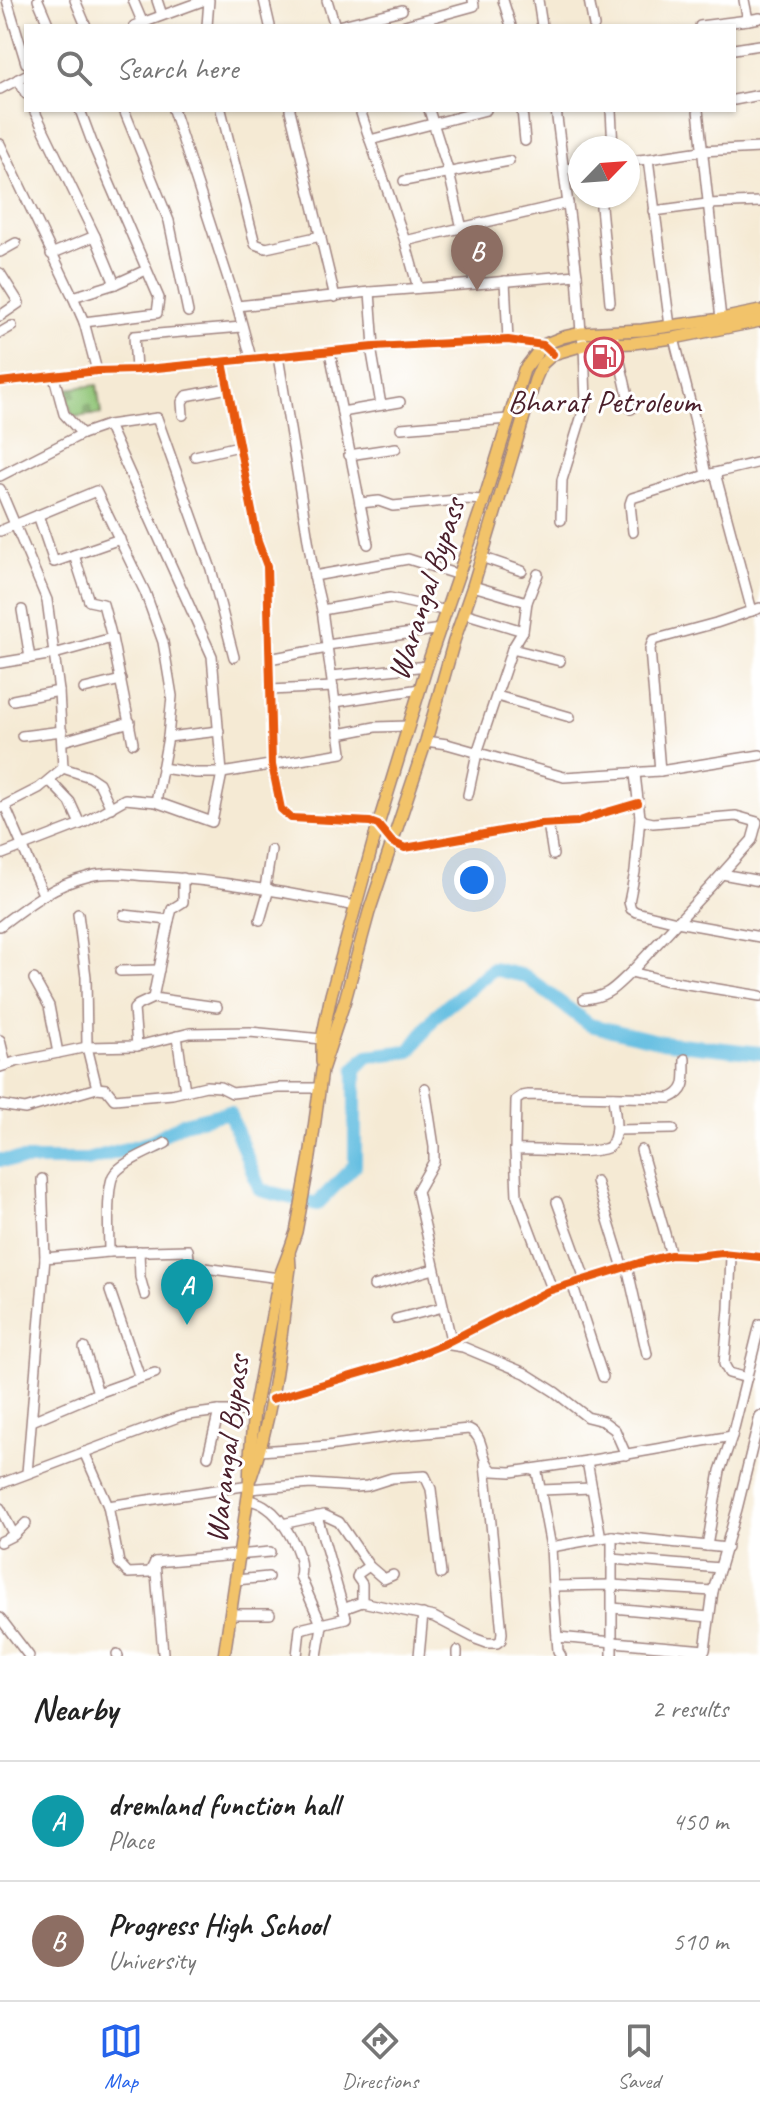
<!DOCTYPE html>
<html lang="en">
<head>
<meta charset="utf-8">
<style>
  :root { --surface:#fff; --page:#f2f2f2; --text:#222; --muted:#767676; --line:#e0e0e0; --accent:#2563eb }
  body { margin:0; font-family:Caveat,sans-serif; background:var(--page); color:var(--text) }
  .compass { position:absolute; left:568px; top:136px; width:72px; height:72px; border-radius:50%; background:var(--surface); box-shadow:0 2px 6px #0004; rotate:65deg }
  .you { position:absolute; left:474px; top:880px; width:28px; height:28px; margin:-20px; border:6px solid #fff; border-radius:50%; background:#1a73e8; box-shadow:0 0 0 12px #1a73e833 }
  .badge { display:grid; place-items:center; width:52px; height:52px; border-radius:50%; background:var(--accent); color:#fff; font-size:26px; font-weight:700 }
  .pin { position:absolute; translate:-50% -66px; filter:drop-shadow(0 2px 4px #0008) }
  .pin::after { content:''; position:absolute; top:42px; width:28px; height:24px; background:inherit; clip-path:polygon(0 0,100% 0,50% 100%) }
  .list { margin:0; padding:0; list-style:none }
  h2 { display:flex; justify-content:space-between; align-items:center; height:104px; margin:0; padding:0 32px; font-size:34px }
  h2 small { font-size:26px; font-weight:400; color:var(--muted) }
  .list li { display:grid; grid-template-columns:52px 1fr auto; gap:24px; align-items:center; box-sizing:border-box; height:120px; padding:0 32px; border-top:2px solid var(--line) }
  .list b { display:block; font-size:30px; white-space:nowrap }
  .list p { margin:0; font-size:26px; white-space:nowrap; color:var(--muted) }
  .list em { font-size:26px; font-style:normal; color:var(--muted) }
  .icon { flex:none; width:44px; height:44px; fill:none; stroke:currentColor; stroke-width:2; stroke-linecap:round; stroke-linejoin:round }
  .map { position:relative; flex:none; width:760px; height:1656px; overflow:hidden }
  .search { position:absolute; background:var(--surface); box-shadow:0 2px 6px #0004; left:24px; right:24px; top:24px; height:88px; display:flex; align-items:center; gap:20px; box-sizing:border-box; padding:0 28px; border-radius:0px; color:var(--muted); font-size:30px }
  .sheet { height:344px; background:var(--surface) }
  nav { display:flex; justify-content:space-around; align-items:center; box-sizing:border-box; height:112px; border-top:2px solid var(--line); background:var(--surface); font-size:22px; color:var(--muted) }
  nav a { display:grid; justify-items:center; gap:4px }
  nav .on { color:var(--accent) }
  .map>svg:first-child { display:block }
</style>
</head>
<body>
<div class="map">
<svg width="760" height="1656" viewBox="0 0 760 1656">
  <defs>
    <pattern id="cemetery-stones" width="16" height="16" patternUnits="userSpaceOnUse" patternTransform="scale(2)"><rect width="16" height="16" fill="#8fc476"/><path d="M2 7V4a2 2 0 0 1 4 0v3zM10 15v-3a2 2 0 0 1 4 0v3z" fill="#779f61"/></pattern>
  </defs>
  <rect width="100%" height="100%" fill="#fff"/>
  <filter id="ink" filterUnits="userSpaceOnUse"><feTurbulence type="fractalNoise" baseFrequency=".0125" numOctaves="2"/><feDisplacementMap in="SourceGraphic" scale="16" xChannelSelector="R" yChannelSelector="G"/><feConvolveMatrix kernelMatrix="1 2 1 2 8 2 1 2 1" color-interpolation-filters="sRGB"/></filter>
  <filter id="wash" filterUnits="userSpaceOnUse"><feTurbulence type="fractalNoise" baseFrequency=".006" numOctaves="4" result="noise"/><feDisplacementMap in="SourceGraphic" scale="32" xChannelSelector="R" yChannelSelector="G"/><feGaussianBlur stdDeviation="1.8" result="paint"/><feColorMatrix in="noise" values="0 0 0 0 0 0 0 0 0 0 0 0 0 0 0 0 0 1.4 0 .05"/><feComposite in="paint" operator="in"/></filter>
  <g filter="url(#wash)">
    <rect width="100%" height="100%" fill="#f5ead4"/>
    <path fill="url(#cemetery-stones)" stroke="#6c7250" stroke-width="2" d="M97,385L101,414L73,417L64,389Z"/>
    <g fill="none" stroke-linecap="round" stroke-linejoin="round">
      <path stroke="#64bee1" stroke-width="14" d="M0,1160H87L148,1143L184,1123L229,1112L260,1190L317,1204L355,1165V1069L368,1056L410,1051L436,1015L493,969L525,976L590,1025L662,1042L760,1053"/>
    </g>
  </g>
  <g filter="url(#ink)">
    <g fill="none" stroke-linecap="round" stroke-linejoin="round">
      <defs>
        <g id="minor">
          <path d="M7,0L26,63"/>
          <path d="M38,0L49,26"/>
          <path d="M75,0L86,26"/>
          <path d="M133,0L144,26"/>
          <path d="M157,0L162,15"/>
          <path d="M264,0L270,26"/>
          <path d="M327,0L335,26"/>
          <path d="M503,0L511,26"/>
          <path d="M538,0L542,26"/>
          <path d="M589,0L594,26"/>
          <path d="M744,0L748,20L760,18"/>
          <path d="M405,25L474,6L473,0"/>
          <path d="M134,26L205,0"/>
          <path d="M207,26L209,0"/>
          <path d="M338,26L402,10"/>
          <path d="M700,26L748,20"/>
          <path d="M734,49L760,45"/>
          <path d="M18,79L26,94"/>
          <path d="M0,89L26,75"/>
          <path d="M734,100L760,95"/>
          <path d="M34,110L95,236L115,284"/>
          <path d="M80,110L93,145L159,298L157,313L84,322"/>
          <path d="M124,110L169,221L188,312"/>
          <path d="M173,110L237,306L251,358"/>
          <path d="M221,110L255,244L266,248L321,236"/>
          <path d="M290,110L335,297"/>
          <path d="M360,110L370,140L486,110"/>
          <path d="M429,110L449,173L475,284L577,275"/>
          <path d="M522,110L525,141"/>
          <path d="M556,110L577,275L581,333L584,345L586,402L562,480L561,520"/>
          <path d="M611,110L613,148"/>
          <path d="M698,110L721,319"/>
          <path d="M370,140L405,241L418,288"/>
          <path d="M0,144L73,297L84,322L97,371"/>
          <path d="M648,159L701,151L760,148"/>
          <path d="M628,161L648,159L670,326"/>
          <path d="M565,169L580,167"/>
          <path d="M404,181L509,161"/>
          <path d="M600,196L610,302"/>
          <path d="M654,211L707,204L760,202"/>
          <path d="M405,241L568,203"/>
          <path d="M0,252L16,243"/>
          <path d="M51,254L95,236"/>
          <path d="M0,273L19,303L0,316"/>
          <path d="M505,281L508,340"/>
          <path d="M370,292L374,347"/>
          <path d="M73,297L115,284L146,270"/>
          <path d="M237,306L370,292L475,284"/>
          <path d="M0,333L12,326"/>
          <path d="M674,338L695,421L706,475L760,462"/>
          <path d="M615,340L631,409"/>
          <path d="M371,347L381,405"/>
          <path d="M330,352L368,544"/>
          <path d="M223,362L258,542L267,566L272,765L281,809L291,818L370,822L378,825L392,842L405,848L541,824L577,822L600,814L638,803"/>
          <path d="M136,370L134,336L242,327"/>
          <path d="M54,377L64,414L82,434"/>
          <path d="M0,382L97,371L136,370L374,347L508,340L543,345L547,349"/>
          <path d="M342,412L400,402"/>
          <path d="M183,415L182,402L186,396L228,388"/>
          <path d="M401,428L508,419"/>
          <path d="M349,455L396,448"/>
          <path d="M195,456L239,446"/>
          <path d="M715,473L752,611"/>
          <path d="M0,476L82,434L108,425L157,418L211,569L234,657"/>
          <path d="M0,489L47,600L59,691L63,768L39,788L0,808"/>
          <path d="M360,503L379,501L393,506L467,499L484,500"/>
          <path d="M38,515L54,562L74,555L89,601L103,604L112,638L133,743"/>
          <path d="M0,531L96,491L145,592L163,642L172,696L168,737L156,802"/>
          <path d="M633,532L630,504L632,498L706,475"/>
          <path d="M74,555L120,539"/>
          <path d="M481,557L522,571"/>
          <path d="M314,576L408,559L459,575"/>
          <path d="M473,586L527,602"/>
          <path d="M22,610L30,658"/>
          <path d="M322,610L390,598L447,611"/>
          <path d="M464,613L523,631"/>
          <path d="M327,645L441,629"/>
          <path d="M512,649L523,631L527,602L538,574"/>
          <path d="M269,659L327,648"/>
          <path d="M0,663L54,654L112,638"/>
          <path d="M332,676L427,666"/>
          <path d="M84,689L121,680"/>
          <path d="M270,690L333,687"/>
          <path d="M497,696L570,717"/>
          <path d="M13,700L59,691"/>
          <path d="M335,702L420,689"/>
          <path d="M339,734L375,727L409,726"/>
          <path d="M22,736L62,731"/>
          <path d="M168,737L219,731"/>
          <path d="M63,741L130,722"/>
          <path d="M426,741L447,744L564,777L660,771L760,755"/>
          <path d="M63,768L90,777L99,783L111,808"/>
          <path d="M162,768L196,773H222L342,753L322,610L314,576L278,356"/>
          <path d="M660,771L650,649L653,640L716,623L760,608"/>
          <path d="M635,774L640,817L644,821L653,823L736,816L757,822L752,840L711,886L631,972L663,980L760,996"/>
          <path d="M49,780L70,802L80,824"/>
          <path d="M468,795L477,753L512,649L560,661"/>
          <path d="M5,806L43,894"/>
          <path d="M640,817L635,872L629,902L631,909L636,912L677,922L760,937"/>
          <path d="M548,823L553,855"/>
          <path d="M0,855L83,823L125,799L156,802L212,822L222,773L212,656L108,425"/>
          <path d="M722,874L760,881"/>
          <path d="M265,888L271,850"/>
          <path d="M124,915L169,920L153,998L138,1005L134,1009L137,1046"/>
          <path d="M169,920L172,909L183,902V878"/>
          <path d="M260,920L269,889"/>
          <path d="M0,926C29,904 53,885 90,876C109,871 131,875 151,876C220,880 288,893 356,906"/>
          <path d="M120,971L159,970"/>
          <path d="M34,979L49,1006L58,1053"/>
          <path d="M153,998L217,1007"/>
          <path d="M584,999C608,997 614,988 631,972"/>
          <path d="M177,1036L185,1091"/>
          <path d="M0,1040L6,1065"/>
          <path d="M0,1067L15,1062L87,1047L137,1046L190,1033L250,1032L322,1039"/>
          <path d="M97,1088L106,1089L114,1099L172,1094L206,1086L220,1087L232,1093L278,1088H318"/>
          <path d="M425,1088L434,1147V1161L417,1191L451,1340"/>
          <path d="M0,1105L25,1109L97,1088L87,1047L86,977L78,914"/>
          <path d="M616,1130L673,1129"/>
          <path d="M515,1150L516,1100L522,1096L528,1095L670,1098C689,1090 684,1077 685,1059"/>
          <path d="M641,1150L671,1255"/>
          <path d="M42,1179L45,1258"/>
          <path d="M596,1181L623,1268"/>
          <path d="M557,1202L585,1279"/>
          <path d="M139,1251L140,1277L145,1295"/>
          <path d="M109,1252C109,1235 106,1191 113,1176C119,1163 153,1150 166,1143"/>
          <path d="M731,1255L729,1309L724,1364L729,1373L747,1378"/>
          <path d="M627,1266L647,1354"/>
          <path d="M572,1283L603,1377"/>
          <path d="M374,1286L434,1269"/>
          <path d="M552,1289L517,1196L515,1150C543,1148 577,1155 604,1149C609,1148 611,1146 613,1141C619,1128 614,1111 613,1097"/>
          <path d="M396,1319L443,1307"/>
          <path d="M444,1344L463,1347L525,1373L555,1392L587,1417L603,1421L615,1430L626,1455"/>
          <path d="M84,1348L98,1393"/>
          <path d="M140,1378L155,1373"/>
          <path d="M272,1399L399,1362L444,1344L548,1291L639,1263L671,1255L695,1256L722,1253L760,1257"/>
          <path d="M32,1421L98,1393L140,1378L110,1291"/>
          <path d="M260,1451L328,1446L404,1435L469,1429C486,1437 479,1459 493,1471L511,1472L587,1461L601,1538"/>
          <path d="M84,1452L108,1506L119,1563L128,1573L150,1572L155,1562L270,1552"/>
          <path d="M208,1456L219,1411"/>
          <path d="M587,1461L732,1436"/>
          <path d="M530,1469L537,1472L551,1547L553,1586L611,1585L713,1591"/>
          <path d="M27,1473L45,1258L109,1252L188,1250L190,1266L279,1278"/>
          <path d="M0,1484L181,1416L219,1411H254"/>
          <path d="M249,1489L311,1484L355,1487L367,1486L392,1478L425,1476L431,1489L441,1574"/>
          <path d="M541,1490L592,1488"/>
          <path d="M247,1499C253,1501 261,1503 266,1507C283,1518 305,1555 300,1576L322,1626L317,1656"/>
          <path d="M108,1506L250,1485"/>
          <path d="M0,1508L14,1535"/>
          <path d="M282,1524L324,1515L339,1522L369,1566L384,1579L393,1575"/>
          <path d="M612,1536V1656"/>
          <path d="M0,1542L14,1535L26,1523"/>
          <path d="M707,1546L720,1471L732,1436L760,1324"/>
          <path d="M551,1547L612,1536L727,1548"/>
          <path d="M612,1559L720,1568"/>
          <path d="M155,1562L163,1653"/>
          <path d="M236,1580L268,1577"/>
          <path d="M553,1586L558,1651L561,1656"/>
          <path d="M362,1602L434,1617L476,1639L487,1643H497L501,1640L502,1633L485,1464"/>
          <path d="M613,1608L709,1617"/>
          <path d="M343,1609L362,1602V1584L357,1577L359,1573L369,1566"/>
          <path d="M231,1614H270"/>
          <path d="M0,1618L29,1656"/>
          <path d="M557,1637L705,1650L713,1591L737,1509L760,1416"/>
          <path d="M117,1654L118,1656"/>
          <path d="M297,1656L300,1629L346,1618L317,1516"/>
          <path d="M419,1656L423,1614"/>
          <path d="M457,1656V1651"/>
        </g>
        <g id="major">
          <path d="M322,1062V1039L331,995L378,825L427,666L484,500L524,370L543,345L563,337L581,333L642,330L721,319L760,311"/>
          <path d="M251,1477C275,1410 280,1338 290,1268L289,1252L296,1232L310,1157L322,1070L345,1000L369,912L426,741L454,641L473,586L535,380L542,364L553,354L584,345L633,343L674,338L760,321"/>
          <path d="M224,1656L249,1489L250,1455L254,1411L279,1278L289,1252"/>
        </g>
      </defs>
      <use href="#minor" stroke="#a08480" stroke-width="12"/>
      <use href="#major" stroke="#a08480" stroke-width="14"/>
      <use href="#minor" stroke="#fff" stroke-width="9"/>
      <use href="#major" stroke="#f2c36a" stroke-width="11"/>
      <defs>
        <g id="cycleway">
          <path d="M223,362L258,542L267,566L272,765L281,809L291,818L370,822L378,825L392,842L405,848L541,824L577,822L600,814L638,803"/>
          <path d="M0,382L97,371L136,370L374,347L508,340L543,345L553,354"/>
          <path d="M272,1399L399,1362L444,1344L548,1291L639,1263L671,1255L695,1256L722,1253L760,1257"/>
        </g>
      </defs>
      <use href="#cycleway" stroke="#fff" stroke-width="13"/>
      <use href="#cycleway" stroke="#e8590c" stroke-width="8"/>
    </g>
  </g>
  <defs>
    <symbol id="fuel-ring" viewBox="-11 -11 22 22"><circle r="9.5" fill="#fff" stroke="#d1495b" stroke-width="1.5"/><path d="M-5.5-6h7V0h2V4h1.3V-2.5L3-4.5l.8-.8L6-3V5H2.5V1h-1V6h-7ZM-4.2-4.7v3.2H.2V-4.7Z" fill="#d1495b"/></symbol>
  </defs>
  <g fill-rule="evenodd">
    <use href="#fuel-ring" x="582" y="335" width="44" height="44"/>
  </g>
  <g text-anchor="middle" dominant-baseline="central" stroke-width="6" stroke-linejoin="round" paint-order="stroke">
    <g font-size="32" fill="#4a1f2b" stroke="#fff">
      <text x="604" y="401">Bharat Petroleum</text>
    </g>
    <g font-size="32" fill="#4a1f2b" stroke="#fff">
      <text transform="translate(426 589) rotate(-72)">Warangal Bypass</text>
      <text transform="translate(227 1449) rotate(-83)">Warangal Bypass</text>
    </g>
  </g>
</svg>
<svg class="compass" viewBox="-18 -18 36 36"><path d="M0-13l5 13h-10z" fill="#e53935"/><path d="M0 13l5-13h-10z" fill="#767676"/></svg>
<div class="you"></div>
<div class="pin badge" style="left:187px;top:1325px;background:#0f9aa8">A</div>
<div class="pin badge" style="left:477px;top:291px;background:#8d6e63">B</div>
<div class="search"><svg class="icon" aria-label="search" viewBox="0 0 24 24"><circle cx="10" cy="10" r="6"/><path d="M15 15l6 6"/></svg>Search here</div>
</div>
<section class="sheet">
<h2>Nearby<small>2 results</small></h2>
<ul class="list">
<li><span class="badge" style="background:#0f9aa8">A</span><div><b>dremland function hall</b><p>Place</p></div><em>450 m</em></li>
<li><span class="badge" style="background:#8d6e63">B</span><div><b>Progress High School</b><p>University</p></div><em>510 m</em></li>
</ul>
</section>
<nav>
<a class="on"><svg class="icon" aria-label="map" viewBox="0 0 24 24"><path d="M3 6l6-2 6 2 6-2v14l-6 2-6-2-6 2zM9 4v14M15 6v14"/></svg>Map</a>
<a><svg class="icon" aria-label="directions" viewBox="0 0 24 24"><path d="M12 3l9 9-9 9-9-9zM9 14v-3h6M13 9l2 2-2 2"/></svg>Directions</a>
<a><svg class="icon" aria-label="saved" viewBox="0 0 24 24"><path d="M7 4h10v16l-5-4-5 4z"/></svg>Saved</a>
</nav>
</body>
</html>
